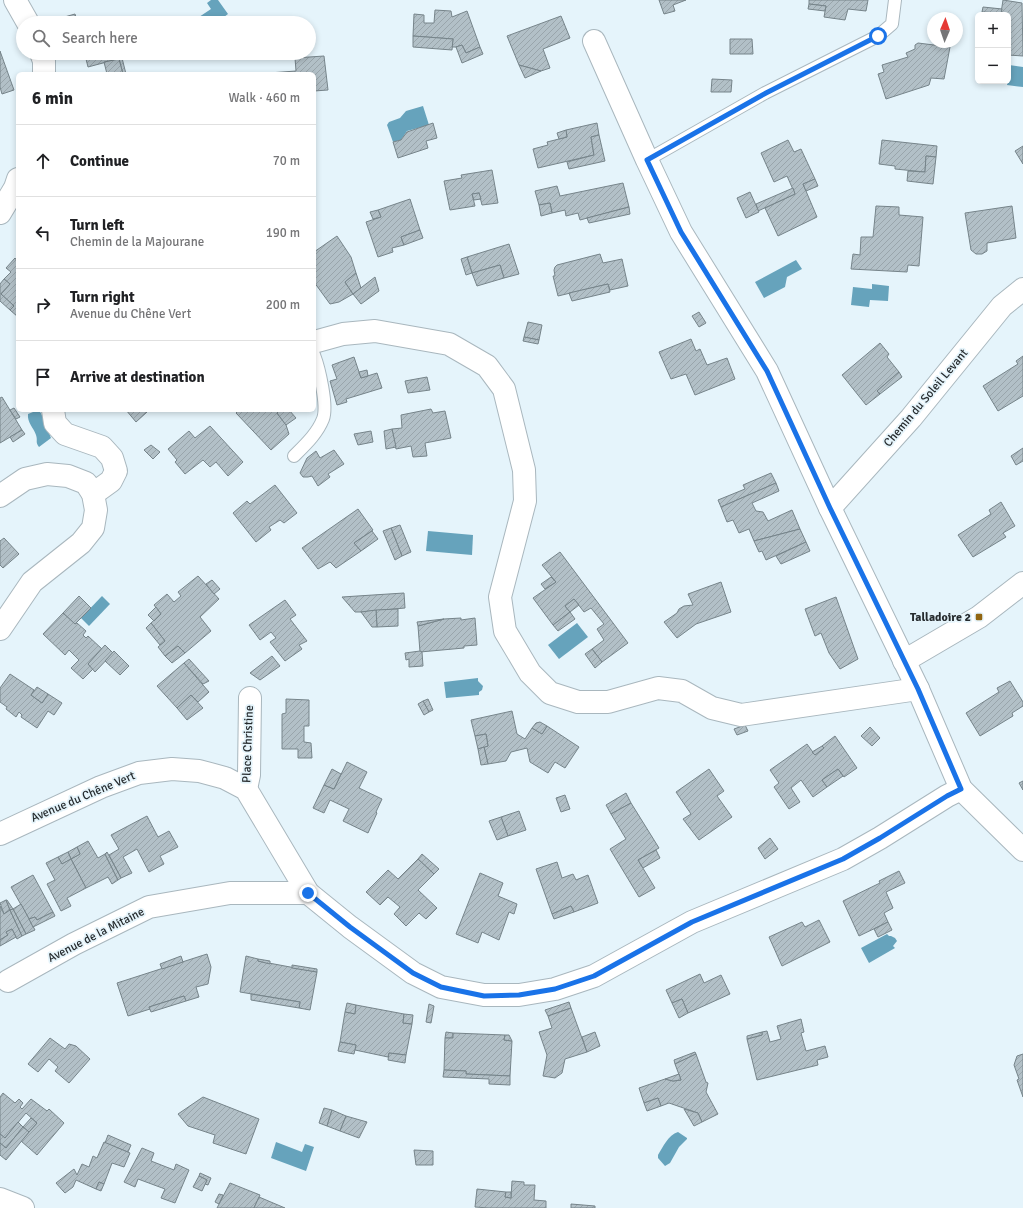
<!DOCTYPE html>
<html lang="en">
<head>
<meta charset="utf-8">
<style>
  :root { --surface:#fff; --page:#f2f2f2; --text:#202124; --muted:#757577; --line:#e0e0e0 }
  body { margin:0; font-family:Signika,sans-serif; background:var(--page); color:var(--text) }
  .controls { position:absolute; right:12px; top:12px; display:grid; overflow:hidden; border-radius:6px; box-shadow:0 2px 6px #0003 }
  .controls button { width:36px; height:36px; display:grid; place-items:center; padding:0; border:0; border-bottom:1px solid var(--line); background:var(--surface); color:var(--text); font:20px sans-serif }
  .compass { position:absolute; left:927px; top:12px; width:36px; height:36px; border-radius:50%; background:var(--surface); box-shadow:0 2px 6px #0003; rotate:2deg }
  .stop { position:absolute; width:12px; height:12px; margin:-9px; border:3px solid #1a73e8; border-radius:50%; background:#fff }
  .stop.end { background:#1a73e8; border-color:#fff; box-shadow:0 1px 4px #0008 }
  .list { margin:0; padding:0; list-style:none }
  h2 { display:flex; justify-content:space-between; align-items:center; height:52px; margin:0; padding:0 16px; font-size:17px }
  h2 small { font-size:13px; font-weight:400; color:var(--muted) }
  .list li { display:grid; grid-template-columns:26px 1fr auto; gap:12px; align-items:center; box-sizing:border-box; height:72px; padding:0 16px; border-top:1px solid var(--line) }
  .list b { display:block; font-size:15px; white-space:nowrap }
  .list p { margin:0; font-size:13px; white-space:nowrap; color:var(--muted) }
  .list em { font-size:13px; font-style:normal; color:var(--muted) }
  .icon { flex:none; width:22px; height:22px; fill:none; stroke:currentColor; stroke-width:2; stroke-linecap:round; stroke-linejoin:round }
  .map { position:relative; flex:none; width:1023px; height:1208px; overflow:hidden }
  .search { position:absolute; background:var(--surface); box-shadow:0 2px 6px #0003; left:16px; top:16px; width:300px; height:44px; display:flex; align-items:center; gap:10px; box-sizing:border-box; padding:0 14px; border-radius:22px; color:var(--muted); font-size:15px }
  .panel { position:absolute; background:var(--surface); box-shadow:0 2px 6px #0003; left:16px; top:72px; width:300px; height:340px; border-radius:6px }
  .map>svg:first-child { display:block }
</style>
</head>
<body>
<div class="map">
<svg width="1023" height="1208" viewBox="0 0 1023 1208">
  <defs>
    <pattern id="building-hatch" width="6" height="6" patternUnits="userSpaceOnUse"><rect width="6" height="6" fill="#b2c0c7"/><path d="M-1 1l2-2M0 6l6-6M5 7l2-2" fill="none" stroke="#99a5ab"/></pattern>
  </defs>
  <rect width="100%" height="100%" fill="#e5f4fb"/>
  <g fill="#66a3bc">
    <path d="M211,0H218L228,14L216,23H194L193,21L211,9L207,3Z"/>
    <path d="M1009,65L1023,67V87L1007,85Z"/>
    <path d="M423,106L429,125L407,131L401,140L393,142L387,125L389,122L400,118L406,111Z"/>
    <path d="M796,260L802,269L787,277L785,287L764,298L755,282Z"/>
    <path d="M872,284L889,286L888,301L870,300L869,307L851,305L853,287L872,289Z"/>
    <path d="M38,410L41,413L51,438L39,447C35,442 38,441 36,435C34,428 27,423 28,414Z"/>
    <path d="M428,531L473,535L472,555L426,551Z"/>
    <path d="M102,596L110,604L89,626L81,618Z"/>
    <path d="M577,623L588,637L559,659L548,645Z"/>
    <path d="M478,678V681L483,686L482,690L479,692V695L446,698L444,682Z"/>
    <path d="M887,934L889,936H891L895,938L897,941L893,946L895,948L869,963L861,948Z"/>
    <path d="M678,1132L687,1138V1139L679,1147L670,1163L665,1166L658,1158V1155C663,1147 668,1135 678,1132Z"/>
    <path d="M276,1142L302,1152L305,1144L314,1147L306,1171L271,1158Z"/>
  </g>
  <g fill="url(#building-hatch)" stroke="#76848a">
    <path d="M659,0H686L673,5L675,11L664,14Z"/>
    <path d="M809,0H868L866,11L848,9L845,20L824,17L826,6L809,4Z"/>
    <path d="M1003,0L1022,3L1023,56L1008,55V15H982V12L1001,13Z"/>
    <path d="M809,4L826,6L825,11L808,9Z"/>
    <path d="M983,7L1002,9L1001,13L982,12Z"/>
    <path d="M435,10L451,11L452,17L467,11L480,47L466,53L462,45L456,47H452L453,39L413,36L414,14L424,15V23H434Z"/>
    <path d="M75,14L78,23H63L61,18Z"/>
    <path d="M561,16L570,38L543,49L550,68L541,71L519,65L507,36Z"/>
    <path d="M413,36L453,39L452,50L413,47Z"/>
    <path d="M730,39H752L753,54H730Z"/>
    <path d="M918,43L950,47L944,79L931,78L929,85L886,99L878,74L884,72L882,65L908,57L906,53L915,49V45Z"/>
    <path d="M462,45L466,53L480,47L483,54L462,63L456,47Z"/>
    <path d="M0,51L14,90L2,94L0,87Z"/>
    <path d="M76,53H112L114,60L88,67L85,55L77,57Z"/>
    <path d="M112,53H121L122,58L114,60Z"/>
    <path d="M324,56L328,90L314,91V74H269V73L296,71L295,58Z"/>
    <path d="M122,58L126,74H123L119,59Z"/>
    <path d="M119,59L123,74H107L104,62Z"/>
    <path d="M519,65L541,71L525,78Z"/>
    <path d="M712,79L732,80L731,92H711Z"/>
    <path d="M433,123L437,138L426,141L428,148L398,158L393,142L401,140L407,132Z"/>
    <path d="M597,123L599,135L591,137L594,155L538,168L533,149L548,145L547,142L567,137L566,130Z"/>
    <path d="M566,130L567,137L559,139L557,133Z"/>
    <path d="M599,135L605,161L569,169L567,162L594,155L591,137Z"/>
    <path d="M788,140L794,152L801,149L815,179L803,184L817,217L778,236L765,208L795,194L787,176L774,182L761,153Z"/>
    <path d="M882,140L937,146L936,157L926,156L925,172L895,169V166L879,164Z"/>
    <path d="M1023,146V164L1015,151Z"/>
    <path d="M926,156L936,157L933,184L907,181L908,171L925,172Z"/>
    <path d="M492,170L498,203L482,205L479,193L472,194L475,206L450,210L444,181L462,178L461,175Z"/>
    <path d="M815,179L818,186L806,191L803,184Z"/>
    <path d="M623,183L629,207L580,220L578,213L566,216L565,210L552,213L550,203L539,205L535,191L557,186L560,196Z"/>
    <path d="M793,188L795,194L758,211L756,204Z"/>
    <path d="M750,192L759,212L746,218L737,198Z"/>
    <path d="M479,193L481,199L474,200L472,194Z"/>
    <path d="M410,199L420,230L401,237L404,245L392,248L393,252L378,257L366,222L381,217L378,210Z"/>
    <path d="M550,203L552,213L541,216L539,205Z"/>
    <path d="M876,206L899,207V215L923,217L919,266L908,265L907,272L851,269L853,254L860,255L861,237H873Z"/>
    <path d="M1012,206L1016,238L987,243V251L982,254H976L971,250L965,213Z"/>
    <path d="M629,207L630,214L589,223L587,218Z"/>
    <path d="M378,210L381,217L373,219L370,212Z"/>
    <path d="M420,230L423,238L404,245L401,237Z"/>
    <path d="M337,236L351,257L356,273L345,282L353,294L339,302L330,304L314,282V272L315,271L314,270V252Z"/>
    <path d="M509,244L519,274L504,278L500,265L472,273L467,257Z"/>
    <path d="M600,254L603,263L622,259L628,286L610,290L608,284L558,296L553,276H555L554,270L555,267L557,265Z"/>
    <path d="M467,257L472,273L466,275L461,259Z"/>
    <path d="M15,258L18,262V317L10,310L14,306L1,294L10,284L4,279L11,272L6,268Z"/>
    <path d="M500,265L504,278L477,286L472,273Z"/>
    <path d="M356,273L361,288L353,294L345,282Z"/>
    <path d="M375,277L379,291L361,304L353,294Z"/>
    <path d="M4,279L10,284L1,294L14,306L10,310L0,301V284Z"/>
    <path d="M608,284L610,292L572,301L569,293Z"/>
    <path d="M699,312L706,323L699,327L692,316Z"/>
    <path d="M528,322L542,325L539,340L524,337Z"/>
    <path d="M524,337L539,340L538,344L523,341Z"/>
    <path d="M691,339L696,351L700,349L707,365L727,358L735,379L695,395L686,374L671,379L659,352Z"/>
    <path d="M880,343L889,354L887,357L899,372L877,391L880,394L866,405L842,375Z"/>
    <path d="M1023,356V396L998,411L983,386L1018,364L1016,361Z"/>
    <path d="M354,357L361,378L377,373L382,388L346,399L347,402L337,405L330,381L337,379L332,365Z"/>
    <path d="M367,370L368,376L361,378L359,372Z"/>
    <path d="M899,372L902,377L880,394L877,391Z"/>
    <path d="M427,377L430,390L408,393L405,381Z"/>
    <path d="M2,397L22,430L0,443V398Z"/>
    <path d="M14,408L20,417L16,419L10,410Z"/>
    <path d="M431,409L433,413L445,411L451,438L425,443L427,456L413,457L411,446L396,449L392,429L402,428L401,415Z"/>
    <path d="M126,410H145L147,412L136,422Z"/>
    <path d="M239,410H280L277,413L286,425L289,434L271,450L236,413Z"/>
    <path d="M280,410H289L296,418L286,425L277,413Z"/>
    <path d="M210,426L243,462L228,476L216,462L210,467L203,460L185,474L175,462L177,460L168,449L189,431L195,438Z"/>
    <path d="M392,429L396,447L386,449L384,431Z"/>
    <path d="M22,430L25,434L13,442L10,437Z"/>
    <path d="M371,431L373,442L358,445L354,434Z"/>
    <path d="M151,445L160,452L153,459L144,450Z"/>
    <path d="M1023,448V461L1016,465L1011,456Z"/>
    <path d="M334,450L344,464L328,474L330,477L318,486L312,476L308,477H303L300,473L307,458L316,451L320,458Z"/>
    <path d="M771,473L776,483L721,507L718,500L745,489L743,485Z"/>
    <path d="M776,483L779,491L752,503L756,511L763,512L768,521L792,510L800,529L754,541L749,529L739,533L733,520L727,522L721,507Z"/>
    <path d="M275,485L297,513L284,523L280,520L269,527L271,530L256,542L233,513L247,501L250,504Z"/>
    <path d="M1001,502L1015,526L1003,533L1006,537L973,557L958,535L991,514L989,510Z"/>
    <path d="M358,509L373,530L354,543L361,551L336,568L330,562L318,569L302,548Z"/>
    <path d="M400,525L411,552L402,556L391,528Z"/>
    <path d="M391,528L402,556L395,560L383,531Z"/>
    <path d="M800,529L806,542L766,560L762,551L759,552L754,541Z"/>
    <path d="M372,531L378,539L361,551L354,543Z"/>
    <path d="M4,538L19,554L3,568L0,565V541Z"/>
    <path d="M806,542L810,551L781,564L776,556Z"/>
    <path d="M560,552L628,643L602,662L592,649L604,640L597,629L604,624L591,608L584,612L574,599L565,606L570,612L553,625L533,598L556,582L542,565Z"/>
    <path d="M198,576L219,599L200,617L211,631L185,653L178,646L165,656L158,647L165,641L151,623L161,614L154,605L167,594L174,602L181,596L178,592Z"/>
    <path d="M551,577L556,582L545,589L541,584Z"/>
    <path d="M212,580L220,589L214,594L206,584Z"/>
    <path d="M721,582L731,612L696,624L677,638L664,622L677,613L679,609L684,606L693,605L688,594Z"/>
    <path d="M404,593L405,608L361,612H355L342,597Z"/>
    <path d="M79,596L91,608L75,624L63,613Z"/>
    <path d="M836,597L858,659L840,669L829,653L821,633L815,636L805,609Z"/>
    <path d="M574,599L579,605L570,612L565,606Z"/>
    <path d="M285,600L296,615L290,619L307,641L299,645L302,649L285,661L270,642L276,638L271,632L260,640L249,625Z"/>
    <path d="M156,607L161,614L154,621L148,615Z"/>
    <path d="M398,609V626L377,627L376,610Z"/>
    <path d="M376,610L377,627H372L361,612Z"/>
    <path d="M570,612L575,619L558,631L553,625Z"/>
    <path d="M63,613L75,624L77,623L86,631L83,635L86,638L88,636L102,649L88,664L93,669L83,679L71,668L79,660L69,650L65,655L43,634Z"/>
    <path d="M461,618V620L475,618L477,645L464,646V648L420,652L418,626L444,619Z"/>
    <path d="M444,619L418,626L417,622Z"/>
    <path d="M151,623L165,641L160,645L146,628Z"/>
    <path d="M105,645L113,653L95,672L88,664Z"/>
    <path d="M178,646L185,653L172,663L165,656Z"/>
    <path d="M592,649L602,662L595,668L585,654Z"/>
    <path d="M114,651L129,666L120,675L105,661Z"/>
    <path d="M420,651L422,652L423,666L409,667V659L406,660L405,653Z"/>
    <path d="M272,656L280,666L260,680L250,673Z"/>
    <path d="M189,659L209,681L203,684L184,663Z"/>
    <path d="M184,663L209,692L198,702L191,695L177,708L157,686Z"/>
    <path d="M10,674L34,690L31,695L42,703L48,694L62,703L54,715L48,711L37,728L21,717L22,715L19,712L16,717L6,709L7,707L0,702V688Z"/>
    <path d="M1010,681L1023,702V706L1012,713L1013,716L980,736L966,713L999,692L997,688Z"/>
    <path d="M37,687L48,694L42,703L31,695Z"/>
    <path d="M191,695L203,708L187,720L177,708Z"/>
    <path d="M286,699L309,700V726H304V742L311,743L312,758H298V749H282V714L286,713Z"/>
    <path d="M428,699L433,710L429,712L423,701Z"/>
    <path d="M423,701L429,712L424,715L418,704Z"/>
    <path d="M512,711L517,734L525,739L532,728L542,734L547,726L579,747L565,768L555,762L548,773L530,762L527,748L511,752L506,761L488,764L484,747L488,746L486,734L475,736L471,720Z"/>
    <path d="M540,722L547,726L542,734L532,728L536,723Z"/>
    <path d="M745,725L748,731L737,735L734,729Z"/>
    <path d="M870,727L880,738L872,746L861,736Z"/>
    <path d="M486,734L488,746L478,749L475,736Z"/>
    <path d="M835,736L857,768L844,777L838,769L822,780L827,787L813,797L801,780L791,788L800,802L789,809L774,787L779,783L770,770L807,744L815,755L824,748L822,746Z"/>
    <path d="M822,746L824,748L815,755L812,752Z"/>
    <path d="M484,747L488,764L481,765L478,749Z"/>
    <path d="M347,762L367,772L359,788L382,799L376,812L377,813L368,833L343,821L349,809L330,800L324,813L313,808L324,785L334,789Z"/>
    <path d="M332,769L341,774L334,789L324,785Z"/>
    <path d="M709,769L724,791L717,796L732,817L699,840L683,819L691,814L676,792Z"/>
    <path d="M838,769L843,776L827,787L822,780Z"/>
    <path d="M1023,781V790L1019,783Z"/>
    <path d="M626,793L631,803L611,814L606,805Z"/>
    <path d="M565,795L570,809L561,812L556,798Z"/>
    <path d="M631,803L659,848L638,860L655,888L639,897L610,849L626,839L611,814Z"/>
    <path d="M519,811L526,830L508,836L501,817Z"/>
    <path d="M147,816L158,837L169,831L178,847L160,856L164,864L149,872L137,849L123,857L132,873L121,878L109,855L119,849L111,835Z"/>
    <path d="M501,817L508,836L497,840L489,821Z"/>
    <path d="M770,838L778,849L765,859L758,848Z"/>
    <path d="M88,841L98,858L105,854L118,880L112,884L108,877L86,888L71,859L80,854L77,847Z"/>
    <path d="M77,847L80,854L71,859L68,852Z"/>
    <path d="M656,850L660,858L643,868L638,860Z"/>
    <path d="M68,852L71,859L62,864L58,857Z"/>
    <path d="M107,852L121,878L118,880L105,854Z"/>
    <path d="M422,854L439,869L434,874L418,859Z"/>
    <path d="M58,857L62,864L71,859L86,888L67,898L71,906L61,911L47,884L55,880L46,863Z"/>
    <path d="M418,859L434,874L418,890L437,908L426,919L419,913L406,926L394,914L400,907L388,897L380,905L366,892L388,870L398,879Z"/>
    <path d="M557,862L562,878L573,874L576,880L588,875L598,903L574,912L571,906L552,914L536,869Z"/>
    <path d="M899,871L905,883L886,892L893,908L884,913L888,922L859,936L843,901L880,883L879,881Z"/>
    <path d="M480,873L503,883L498,896L517,904L514,914L509,912L499,940L482,932L478,943L456,934Z"/>
    <path d="M33,875L53,912L37,920L35,917L29,919L11,887Z"/>
    <path d="M6,900L10,910L4,914L0,903Z"/>
    <path d="M6,900H7L13,909L10,910Z"/>
    <path d="M21,904L35,930L26,934L13,909Z"/>
    <path d="M0,906L4,914L10,910L22,936L17,939L12,929L6,932L8,935L0,940Z"/>
    <path d="M571,906L574,912L554,919L552,914Z"/>
    <path d="M13,909L26,934L22,936L10,910Z"/>
    <path d="M53,912L55,916L33,927L29,919L35,917L37,920Z"/>
    <path d="M819,920L830,942L782,966L769,937L802,922L805,927Z"/>
    <path d="M888,922L892,930L878,937L874,929Z"/>
    <path d="M12,929L16,937L0,946V940L8,935L6,932Z"/>
    <path d="M207,954L211,967L208,984L196,987L199,997L186,1001L184,996L149,1007L150,1009L128,1016L117,983Z"/>
    <path d="M181,956L183,962L162,969L160,964Z"/>
    <path d="M246,956L258,959V961L317,972L310,1010L299,1008L300,1002L240,992Z"/>
    <path d="M258,959L270,961V964L258,961Z"/>
    <path d="M292,965L317,969V972L292,968Z"/>
    <path d="M700,974L704,983L721,975L730,994L688,1013L682,999L672,1003L666,990Z"/>
    <path d="M251,994L300,1002L299,1008L251,1000Z"/>
    <path d="M184,996L186,1001L151,1012L149,1007Z"/>
    <path d="M682,999L688,1013L679,1018L672,1003Z"/>
    <path d="M569,1002L571,1008L548,1016L545,1010Z"/>
    <path d="M347,1003L356,1005L355,1014L345,1012Z"/>
    <path d="M429,1004L434,1006L431,1023L426,1022Z"/>
    <path d="M356,1005L404,1014L403,1023L412,1024L406,1055L389,1053L388,1057L355,1050L356,1045L340,1042L345,1012L355,1014Z"/>
    <path d="M571,1008L587,1052L565,1059L562,1073L555,1078L543,1076L547,1055L539,1032L552,1028L548,1016Z"/>
    <path d="M404,1014L413,1015L412,1024L403,1023Z"/>
    <path d="M801,1019L804,1032L801,1033L806,1051L825,1046L828,1057L817,1060L818,1065L757,1080L747,1039L762,1035V1032L767,1031L770,1042L781,1039L777,1026Z"/>
    <path d="M446,1032L453,1033V1038H445Z"/>
    <path d="M595,1032L600,1046L587,1052L582,1037Z"/>
    <path d="M762,1032V1035L747,1039V1036Z"/>
    <path d="M453,1033L505,1035L504,1040L512,1041L510,1076L466,1074V1071L444,1070L445,1038H453Z"/>
    <path d="M505,1035H509L512,1041L504,1040Z"/>
    <path d="M50,1038L65,1049L69,1044L76,1046L90,1059L69,1083L55,1071L58,1067L49,1059L38,1072L28,1064Z"/>
    <path d="M340,1042L356,1045L354,1054L338,1051Z"/>
    <path d="M695,1052L696,1054L675,1064L674,1060Z"/>
    <path d="M389,1053L406,1055L405,1063L388,1060Z"/>
    <path d="M696,1054L706,1082L708,1083L706,1092L718,1114L702,1122L698,1113L669,1103L661,1106L658,1098L644,1103L639,1088L665,1079L673,1081L681,1080L675,1064Z"/>
    <path d="M1023,1054V1097L1017,1080L1019,1079L1014,1065L1017,1056Z"/>
    <path d="M444,1070L466,1071V1074L510,1076V1085L489,1084V1079L443,1077Z"/>
    <path d="M679,1074L681,1080L673,1081L665,1079Z"/>
    <path d="M3,1093L15,1103L19,1099L23,1103L20,1107L22,1109L31,1099L47,1111L49,1109L64,1123L37,1155L21,1141L37,1123L26,1113L5,1138L0,1134V1097Z"/>
    <path d="M203,1097L259,1119L246,1154L213,1143L215,1135L188,1126L178,1114Z"/>
    <path d="M658,1098L661,1106L647,1111L644,1103Z"/>
    <path d="M324,1108L332,1110L327,1126L319,1123Z"/>
    <path d="M684,1109L698,1113L702,1122L694,1126Z"/>
    <path d="M332,1110L346,1116L340,1131L327,1126Z"/>
    <path d="M346,1116L367,1122L359,1138L340,1131Z"/>
    <path d="M31,1118L37,1123L29,1132L23,1127Z"/>
    <path d="M18,1122L23,1127L6,1148L0,1143V1134L5,1138Z"/>
    <path d="M23,1127L29,1132L6,1160L0,1155V1143L6,1148Z"/>
    <path d="M108,1135L131,1145L128,1152L105,1143Z"/>
    <path d="M104,1142L130,1153L124,1167L112,1163L104,1184L99,1182L96,1189L76,1180L73,1187L65,1193L63,1191L56,1183L74,1169L77,1175L82,1164L89,1167L93,1156L97,1158Z"/>
    <path d="M142,1148L154,1153L151,1161L174,1170L176,1164L189,1170L175,1203L161,1198L165,1189L138,1179L135,1187L124,1182Z"/>
    <path d="M414,1150L433,1151V1165H416Z"/>
    <path d="M200,1173L211,1178L208,1185L205,1184L207,1180L199,1176Z"/>
    <path d="M199,1176L207,1180L202,1191L193,1187Z"/>
    <path d="M512,1181L524,1182V1185H535L534,1200L546,1201V1208H489L475,1207L477,1189L506,1192L505,1197L511,1198Z"/>
    <path d="M99,1182L104,1184L101,1191L96,1189Z"/>
    <path d="M230,1183L260,1195L254,1208H217Z"/>
    <path d="M506,1192H511V1198L505,1197Z"/>
    <path d="M219,1194L223,1195L219,1204L215,1202Z"/>
    <path d="M259,1197L285,1208H254Z"/>
    <path d="M571,1204L595,1206V1208H571Z"/>
  </g>
  <g fill="none" stroke-linecap="round" stroke-linejoin="round">
    <defs>
      <g id="lane">
        <path d="M647,160L765,93L878,36L892,24L895,0"/>
        <path d="M294,456C305,445 317,434 323,419C328,406 319,368 314,355"/>
      </g>
      <g id="street">
        <path d="M15,0L28,23"/>
        <path d="M594,41L647,160L681,232L767,371L830,508L918,689L961,789L1023,850"/>
        <path d="M41,53L44,61V74"/>
        <path d="M0,213L15,188L18,179"/>
        <path d="M314,342L343,334L375,331L449,344L487,366L504,389L524,470L525,501L500,597L505,631L530,673L550,693L578,702H608L658,688L682,691L712,708L741,715L918,689"/>
        <path d="M53,410L55,423L65,434L102,447L112,458L116,471L111,481L93,494"/>
        <path d="M0,496L25,479L47,474L68,476L86,483L93,494L96,510L93,528L81,543L32,582L0,629"/>
        <path d="M830,508L911,418L1002,306L1023,289"/>
        <path d="M904,661L979,617L1023,583"/>
        <path d="M246,789L249,775L250,698"/>
        <path d="M0,834L101,787L139,773L172,769L199,771L225,778L246,789L308,893L350,927L413,973L441,987L484,995H519L555,989L594,976L692,922L843,859L880,838L947,796L961,789"/>
        <path d="M8,981L74,944L149,907L230,893H308"/>
        <path d="M0,1199L23,1208"/>
      </g>
    </defs>
    <use href="#lane" stroke="#a9b7be" stroke-width="14"/>
    <use href="#street" stroke="#a9b7be" stroke-width="24"/>
    <use href="#lane" stroke="#fff" stroke-width="12"/>
    <use href="#street" stroke="#fff" stroke-width="22"/>
  </g>
  <g fill="none" stroke-linecap="round" stroke-linejoin="round">
    <path stroke="#1a73e8" stroke-width="5" d="M308,893L350,927L413,973L441,987L484,996L519,995L555,989L594,976L692,922L843,859L880,838L947,796L961,789L918,689L830,508L767,371L681,232L647,160L766,93L878,36"/>
  </g>
  <rect fill="#926511" stroke="#e5f4fb" stroke-width="1.5" x="975" y="613" width="8" height="8" rx="2"/>
  <g text-anchor="middle" dominant-baseline="central" stroke-width="3.5" stroke-linejoin="round" paint-order="stroke">
    <g font-size="12" fill="#262b2e" stroke="#e5f4fb">
      <text transform="translate(926 398) rotate(-50)">Chemin du Soleil Levant</text>
      <text transform="translate(248 744) rotate(-88)">Place Christine</text>
      <text transform="translate(83 797) rotate(-23)">Avenue du Chêne Vert</text>
      <text transform="translate(96 935) rotate(-27)">Avenue de la Mitaine</text>
    </g>
    <g font-size="12" font-weight="bold" fill="#262b2e" stroke="#e5f4fb" text-anchor="end">
      <text x="971" y="617">Talladoire 2</text>
    </g>
  </g>
</svg>
<div class="controls">
<button>+</button>
<button>−</button>
</div>
<svg class="compass" viewBox="-18 -18 36 36"><path d="M0-13l5 13h-10z" fill="#e53935"/><path d="M0 13l5-13h-10z" fill="#757577"/></svg>
<div class="stop" style="left:878px;top:36px"></div>
<div class="stop end" style="left:308px;top:893px"></div>
<div class="search"><svg class="icon" aria-label="search" viewBox="0 0 24 24"><circle cx="10" cy="10" r="6"/><path d="M15 15l6 6"/></svg>Search here</div>
<section class="panel">
<h2>6 min<small>Walk · 460 m</small></h2>
<ul class="list">
<li><svg class="icon" aria-label="ahead" viewBox="0 0 24 24"><path d="M12 20V5M6 11l6-6 6 6"/></svg><div><b>Continue</b></div><em>70 m</em></li>
<li><svg class="icon" aria-label="left" viewBox="0 0 24 24"><path d="M17 20v-9H6M10 6l-5 5 5 5"/></svg><div><b>Turn left</b><p>Chemin de la Majourane</p></div><em>190 m</em></li>
<li><svg class="icon" aria-label="right" viewBox="0 0 24 24"><path d="M7 20v-9h11M14 6l5 5-5 5"/></svg><div><b>Turn right</b><p>Avenue du Chêne Vert</p></div><em>200 m</em></li>
<li><svg class="icon" aria-label="arrive" viewBox="0 0 24 24"><path d="M6 21V4h12l-3 4 3 4H6"/></svg><div><b>Arrive at destination</b></div></li>
</ul>
</section>
</div>
</body>
</html>
